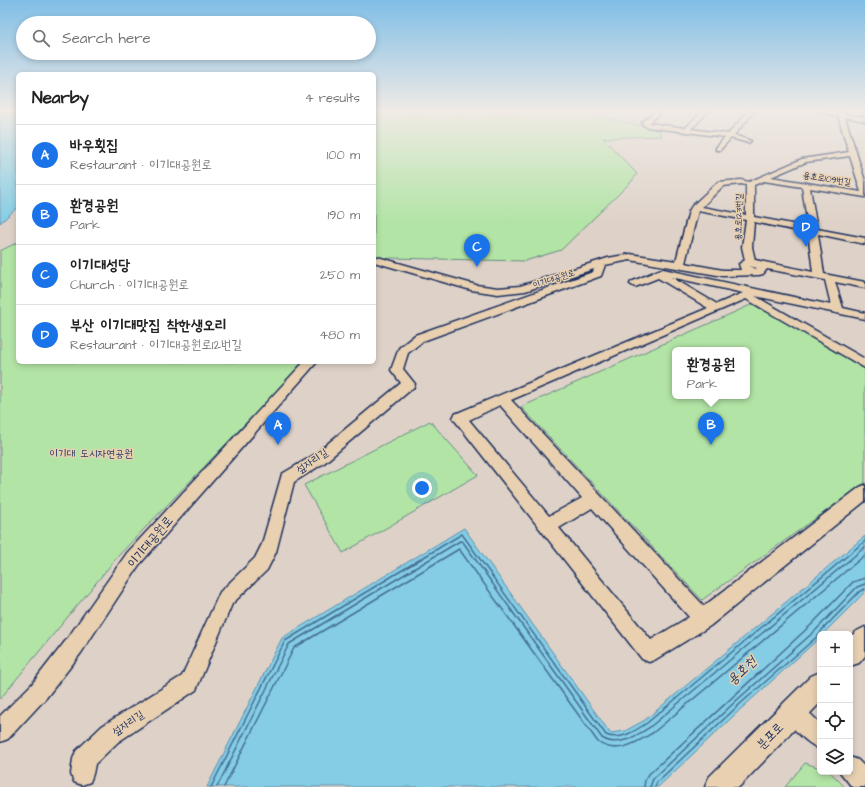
<!DOCTYPE html>
<html lang="en">
<head>
<meta charset="utf-8">
<style>
  :root { --surface:#fff; --page:#f6f6f6; --text:#222; --muted:#767676; --line:#e0e0e0; --accent:#1a73e8 }
  body { margin:0; font-family:"Architects Daughter","Poor Story",sans-serif; background:var(--page); color:var(--text) }
  .controls { position:absolute; right:12px; bottom:12px; display:grid; overflow:hidden; border-radius:6px; box-shadow:0 2px 6px #0003 }
  .controls button { width:36px; height:36px; display:grid; place-items:center; padding:0; border:0; border-bottom:1px solid var(--line); background:var(--surface); color:var(--text); font:20px sans-serif }
  .you { position:absolute; left:422px; top:488px; width:14px; height:14px; margin:-10px; border:3px solid #fff; border-radius:50%; background:#1a73e8; box-shadow:0 0 0 6px #1a73e833 }
  .badge { display:grid; place-items:center; width:26px; height:26px; border-radius:50%; background:var(--accent); color:#fff; font-size:13px; font-weight:700 }
  .pin { position:absolute; translate:-50% -33px; filter:drop-shadow(0 1px 2px #0008) }
  .pin::after { content:''; position:absolute; top:21px; width:14px; height:12px; background:inherit; clip-path:polygon(0 0,100% 0,50% 100%) }
  .popup { position:absolute; left:672px; top:347px; width:78px; height:52px; box-sizing:border-box; display:grid; place-content:center; border-radius:6px; background:var(--surface); filter:drop-shadow(0 1px 3px #0005); font-size:13px; white-space:nowrap; color:var(--muted) }
  .popup b { font-size:15px; color:var(--text) }
  .popup::after { content:''; position:absolute; left:50%; top:100%; margin-left:-8px; border:8px solid transparent; border-top-color:var(--surface) }
  .list { margin:0; padding:0; list-style:none }
  h2 { display:flex; justify-content:space-between; align-items:center; height:52px; margin:0; padding:0 16px; font-size:17px }
  h2 small { font-size:13px; font-weight:400; color:var(--muted) }
  .list li { display:grid; grid-template-columns:26px 1fr auto; gap:12px; align-items:center; box-sizing:border-box; height:60px; padding:0 16px; border-top:1px solid var(--line) }
  .list b { display:block; font-size:15px; white-space:nowrap }
  .list p { margin:0; font-size:13px; white-space:nowrap; color:var(--muted) }
  .list em { font-size:13px; font-style:normal; color:var(--muted) }
  .icon { flex:none; width:22px; height:22px; fill:none; stroke:currentColor; stroke-width:2; stroke-linecap:round; stroke-linejoin:round }
  .map { position:relative; flex:none; width:865px; height:787px; overflow:hidden }
  .search { position:absolute; background:var(--surface); box-shadow:0 2px 6px #0003; left:16px; top:16px; width:360px; height:44px; display:flex; align-items:center; gap:10px; box-sizing:border-box; padding:0 14px; border-radius:22px; color:var(--muted); font-size:15px }
  .panel { position:absolute; background:var(--surface); box-shadow:0 2px 6px #0003; left:16px; top:72px; width:360px; height:292px; border-radius:6px }
  .map>svg:first-child { display:block }
</style>
</head>
<body>
<div class="map">
<svg width="865" height="787" viewBox="0 0 865 787">
  <rect width="100%" height="100%" fill="#ded2c8"/>
  <filter id="ink" filterUnits="userSpaceOnUse"><feTurbulence type="fractalNoise" baseFrequency=".025" numOctaves="2"/><feDisplacementMap in="SourceGraphic" scale="8" xChannelSelector="R" yChannelSelector="G"/><feConvolveMatrix kernelMatrix="1 2 1 2 8 2 1 2 1" color-interpolation-filters="sRGB"/></filter>
  <g filter="url(#ink)">
    <path fill="#d7d3d8" d="M588,112H641L650,116L641,123L626,121Z"/>
    <g fill="#b2e4a5" stroke="#668a82" fill-rule="evenodd">
      <path d="M374,112H584L658,130L662,136L603,138L637,174L631,182L561,250L525,261L390,258L385,260L374,256Z"/>
      <path d="M18,242V362H305L119,555L0,699V251Z"/>
      <path d="M753,304L865,369V483L702,600L521,407ZM675,350H747V396H675Z"/>
      <path d="M430,421L478,475L343,553L304,485Z"/>
      <path d="M805,763L820,768V772H830L845,787H785Z"/>
    </g>
    <g fill="#84cde4" stroke="#5a8eae">
      <path d="M0,112H18V207L0,223Z"/>
      <path d="M464,528L610,733L625,731L645,720L865,536V592L823,634H820V637L816,641L743,707L658,787H207L282,638Z"/>
    </g>
    <g fill="none" stroke-linecap="round" stroke-linejoin="round">
      <g stroke="#456e94" stroke-width="1.5">
        <path d="M211,787L285,641L462,534L606,735C620,741 635,731 647,723L865,541"/>
        <path d="M217,787L289,644L460,541L463,542L602,738C618,748 636,736 650,727L865,547"/>
        <path d="M224,787L294,648L459,549L598,742C617,756 637,742 654,732L865,555"/>
        <path d="M644,787L645,780L649,774L811,625L853,582L865,578"/>
        <path d="M650,787L653,779L737,700L816,630L857,587L865,584"/>
        <path d="M655,787L657,782L740,704L820,634L822,630L860,591L865,589"/>
      </g>
      <defs>
        <g id="minor">
          <path d="M655,112H661L649,123L685,128L702,112H708L691,129L728,134L748,112H754L734,135L751,141L748,143L731,138L720,150H716V148L725,137L647,127L642,124V122Z"/>
          <path d="M820,112H845L844,114L865,117V121L845,117L865,181V197L810,188L817,229L865,238V244L818,234L824,274L865,282V288L835,282L843,308L865,313V319L755,296L865,359V368L746,299L511,400L704,606L860,487L865,485V501L710,626L656,659L649,662L642,659L453,418L455,414L708,308L658,278L635,287L630,284L631,282L659,270L663,269L831,305L825,280L767,269L763,274L759,275L723,276L630,260L605,265L601,276L423,341L408,353L403,369L415,384L414,387L324,463L294,482L276,552L267,570L232,604L196,690L118,742L95,764L93,774L90,782L82,785L74,782L71,774L73,759L76,751L102,726L182,676L220,592L255,558L262,544L282,474L314,455L401,383L391,370L399,348L415,335L593,272L594,269L525,291L498,294L471,290L374,262V256L476,285L498,288L520,286L608,258L630,254L676,261L689,211L692,206L718,182L741,180L749,182L802,159L849,152L838,116ZM850,156L861,192L771,177L806,162ZM764,181L802,187L808,227L754,217V185ZM741,184L746,185V215L702,207L723,186ZM698,211L746,220L742,247L745,260L739,264L741,270H723L685,263ZM754,222L808,233L813,272L755,260L752,247ZM749,266L757,268L755,269ZM671,277L743,293L717,304ZM500,405L582,498L549,516L469,420ZM592,508L689,617L651,640L559,528Z"/>
          <path d="M304,362H317L139,565L81,653L46,698L8,739L0,742V716L32,684L67,639L127,553Z"/>
          <path d="M794,701L801,705L820,723V749C806,743 789,726 783,712L787,705Z"/>
          <path d="M850,757L858,760L865,767V787H852L840,772H850Z"/>
        </g>
        <g id="major">
          <path d="M865,627V656L859,663L850,666V637L857,631Z"/>
          <path d="M820,672V703L739,787H705L709,777L811,676Z"/>
        </g>
      </defs>
      <use href="#minor" stroke="#1b2f5e" stroke-width="3"/>
      <use href="#major" stroke="#1b2f5e" stroke-width="3"/>
      <use href="#minor" fill="#e8d0b1" fill-rule="evenodd"/>
      <use href="#major" fill="#e8d0b1" fill-rule="evenodd"/>
    </g>
  </g>
  <linearGradient id="sky" x2="0" y2="1"><stop stop-color="#80bee6"/><stop offset="0.5" stop-color="#f0ebe6"/><stop offset="1" stop-color="#f0ebe6" stop-opacity="0"/></linearGradient>
  <rect width="865" height="222" fill="url(#sky)"/>
  <g text-anchor="middle" dominant-baseline="central" stroke-width="3" stroke-linejoin="round" paint-order="stroke">
    <g font-size="9" fill="#1b2f5e" stroke="#e8d0b1">
      <text transform="translate(827 179) rotate(9)">용호로109번길</text>
      <text transform="translate(739 217) rotate(-88)">용호로123번길</text>
      <text transform="translate(554 279) rotate(-18)">이기대공원로</text>
    </g>
    <g font-size="11" fill="#2a4165" stroke="#e8d0b1">
      <text x="91" y="453">이기대 도시자연공원</text>
    </g>
    <g font-size="11" fill="#1b2f5e" stroke="#e8d0b1">
      <text transform="translate(312 461) rotate(-34)">섶자리길</text>
      <text transform="translate(128 723) rotate(-34)">섶자리길</text>
    </g>
    <g font-size="13" fill="#1b2f5e" stroke="#e8d0b1">
      <text transform="translate(150 542) rotate(-50)">이기대공원로</text>
      <text transform="translate(770 736) rotate(-45)">분포로</text>
    </g>
    <g font-size="14" font-style="italic" fill="#263f6b" stroke="#e8d0b1">
      <text transform="translate(742 671) rotate(-43)">용호천</text>
    </g>
  </g>
</svg>
<div class="controls">
<button>+</button>
<button>−</button>
<button><svg class="icon" aria-label="locate" viewBox="0 0 24 24"><circle cx="12" cy="12" r="6"/><path d="M12 2v4M12 18v4M2 12h4M18 12h4"/></svg></button>
<button><svg class="icon" aria-label="layers" viewBox="0 0 24 24"><path d="M12 4l9 5-9 5-9-5zM3 14l9 5 9-5"/></svg></button>
</div>
<div class="you"></div>
<div class="pin badge" style="left:278px;top:445px">A</div>
<div class="pin badge" style="left:711px;top:445px">B</div>
<div class="popup"><b>환경공원</b>Park</div>
<div class="pin badge" style="left:477px;top:267px">C</div>
<div class="pin badge" style="left:806px;top:247px">D</div>
<div class="search"><svg class="icon" aria-label="search" viewBox="0 0 24 24"><circle cx="10" cy="10" r="6"/><path d="M15 15l6 6"/></svg>Search here</div>
<section class="panel">
<h2>Nearby<small>4 results</small></h2>
<ul class="list">
<li><span class="badge">A</span><div><b>바우횟집</b><p>Restaurant · 이기대공원로</p></div><em>100 m</em></li>
<li><span class="badge">B</span><div><b>환경공원</b><p>Park</p></div><em>190 m</em></li>
<li><span class="badge">C</span><div><b>이기대성당</b><p>Church · 이기대공원로</p></div><em>250 m</em></li>
<li><span class="badge">D</span><div><b>부산 이기대맛집 착한생오리</b><p>Restaurant · 이기대공원로12번길</p></div><em>480 m</em></li>
</ul>
</section>
</div>
</body>
</html>
